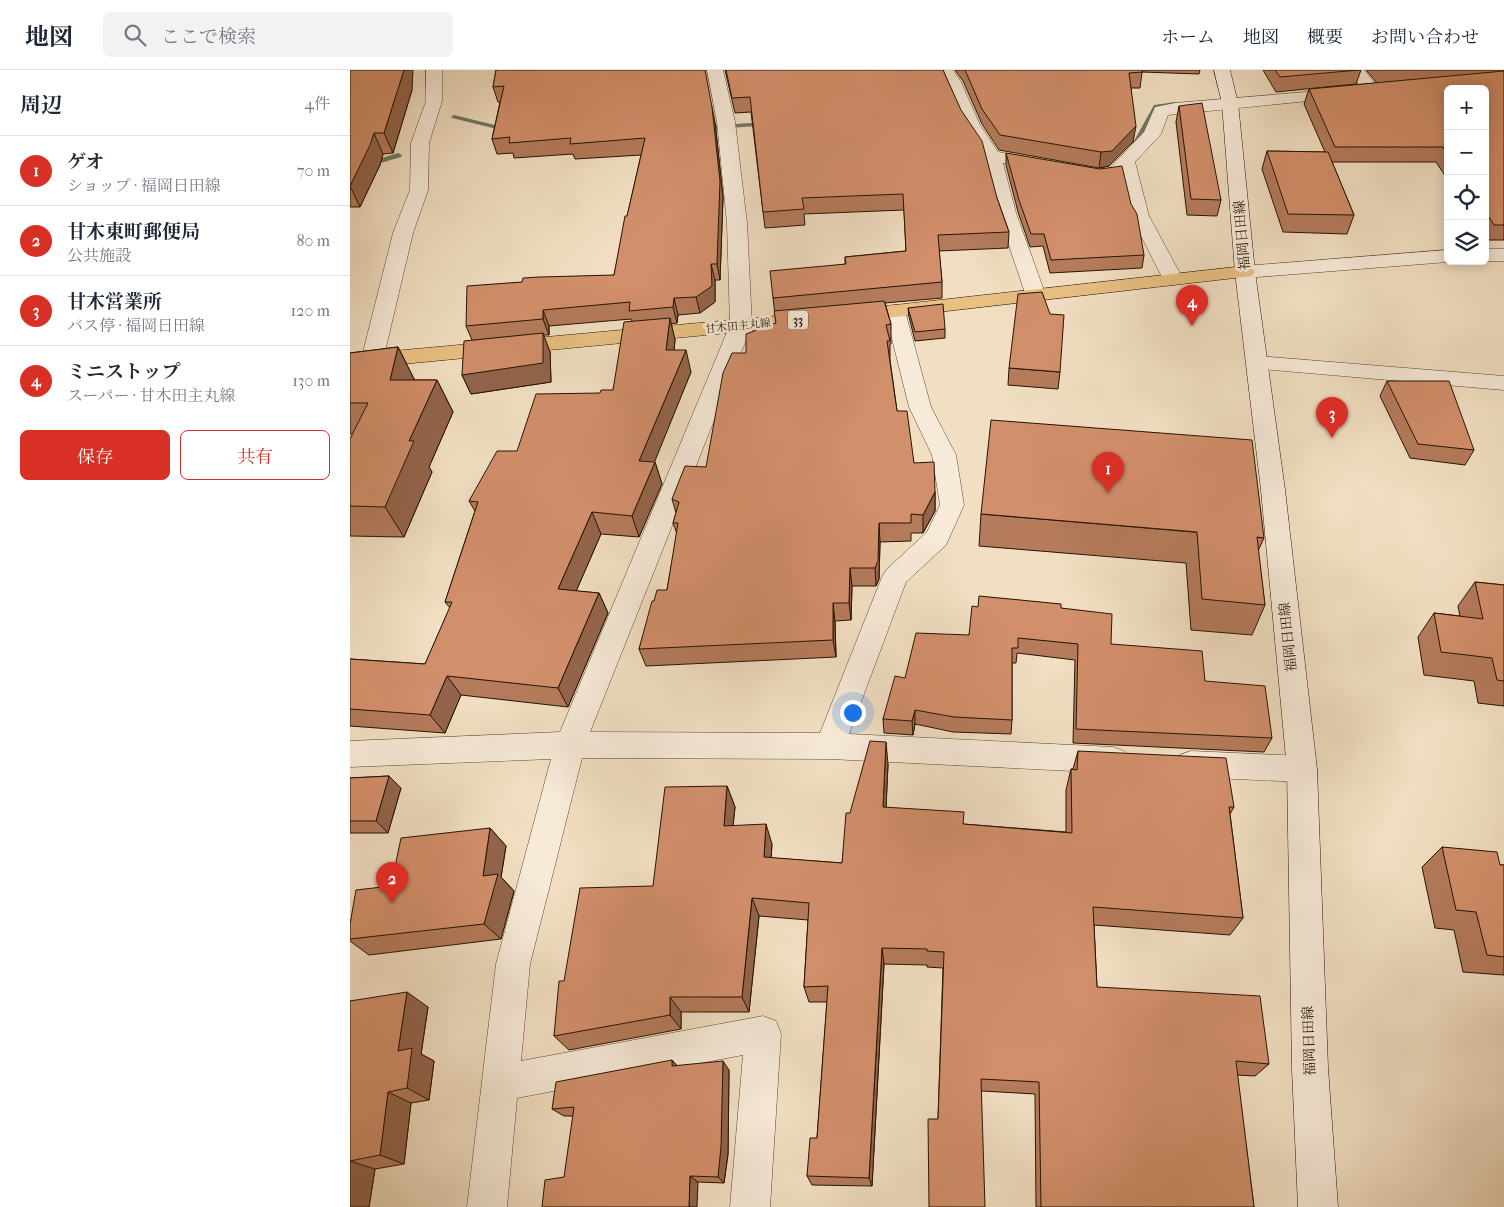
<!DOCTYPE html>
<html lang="ja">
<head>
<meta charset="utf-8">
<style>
  :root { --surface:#fff; --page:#f2f2f3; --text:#1f2937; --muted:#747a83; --line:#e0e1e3; --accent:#d93025 }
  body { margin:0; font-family:"IM FELL French Canon","Noto Serif JP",serif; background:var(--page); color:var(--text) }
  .controls { position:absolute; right:15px; top:15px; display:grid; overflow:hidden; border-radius:8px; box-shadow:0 2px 12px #0003 }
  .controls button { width:45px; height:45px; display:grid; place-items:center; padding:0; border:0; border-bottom:1px solid var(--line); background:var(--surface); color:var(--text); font:25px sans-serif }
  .you { position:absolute; left:502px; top:642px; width:18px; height:18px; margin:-12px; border:4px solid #fff; border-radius:50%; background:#1a73e8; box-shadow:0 0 0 8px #1a73e833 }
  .badge { display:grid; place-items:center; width:32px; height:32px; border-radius:50%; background:var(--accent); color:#fff; font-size:16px; font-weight:700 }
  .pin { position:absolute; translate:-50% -41px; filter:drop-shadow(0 1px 2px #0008) }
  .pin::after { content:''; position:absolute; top:26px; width:18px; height:15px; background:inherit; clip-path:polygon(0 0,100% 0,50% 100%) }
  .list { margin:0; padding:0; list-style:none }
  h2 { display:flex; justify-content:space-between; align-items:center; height:65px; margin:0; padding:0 20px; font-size:21px }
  h2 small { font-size:16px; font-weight:400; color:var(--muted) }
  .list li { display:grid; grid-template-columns:32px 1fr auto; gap:15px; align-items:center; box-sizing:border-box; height:70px; padding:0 20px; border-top:1px solid var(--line) }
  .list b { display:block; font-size:19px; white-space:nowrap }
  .list p { margin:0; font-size:16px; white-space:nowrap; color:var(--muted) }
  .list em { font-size:16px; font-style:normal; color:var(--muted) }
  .actions { display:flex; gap:10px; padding:15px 20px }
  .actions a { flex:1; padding:11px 0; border:1px solid var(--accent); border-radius:8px; text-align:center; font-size:18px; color:var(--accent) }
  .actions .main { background:var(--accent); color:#fff }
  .icon { flex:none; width:28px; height:28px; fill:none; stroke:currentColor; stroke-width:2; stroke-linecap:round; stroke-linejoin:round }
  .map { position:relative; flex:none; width:1154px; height:1137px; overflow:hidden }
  header { display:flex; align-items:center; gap:30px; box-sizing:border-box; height:70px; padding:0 25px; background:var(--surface); border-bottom:1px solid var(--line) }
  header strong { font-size:24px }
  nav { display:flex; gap:28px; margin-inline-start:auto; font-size:18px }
  .search { width:350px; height:45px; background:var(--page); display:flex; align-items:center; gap:12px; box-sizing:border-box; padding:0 18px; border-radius:8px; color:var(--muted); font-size:19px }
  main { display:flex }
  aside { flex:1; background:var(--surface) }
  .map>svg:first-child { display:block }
</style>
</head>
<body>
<header>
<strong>地図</strong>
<div class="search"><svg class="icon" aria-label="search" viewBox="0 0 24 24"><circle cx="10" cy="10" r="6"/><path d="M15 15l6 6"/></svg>ここで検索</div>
<nav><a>ホーム</a><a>地図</a><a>概要</a><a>お問い合わせ</a></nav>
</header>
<main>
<aside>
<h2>周辺<small>4件</small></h2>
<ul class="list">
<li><span class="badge">1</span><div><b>ゲオ</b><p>ショップ · 福岡日田線</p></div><em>70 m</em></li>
<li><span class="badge">2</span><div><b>甘木東町郵便局</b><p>公共施設</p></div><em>80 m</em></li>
<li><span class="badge">3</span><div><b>甘木営業所</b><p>バス停 · 福岡日田線</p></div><em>120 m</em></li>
<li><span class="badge">4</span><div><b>ミニストップ</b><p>スーパー · 甘木田主丸線</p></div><em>130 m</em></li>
</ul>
<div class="actions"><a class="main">保存</a><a>共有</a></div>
</aside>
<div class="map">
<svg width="1154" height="1137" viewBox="0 0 1154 1137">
  <rect width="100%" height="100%" fill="#f2dfc3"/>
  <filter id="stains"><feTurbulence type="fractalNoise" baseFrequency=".004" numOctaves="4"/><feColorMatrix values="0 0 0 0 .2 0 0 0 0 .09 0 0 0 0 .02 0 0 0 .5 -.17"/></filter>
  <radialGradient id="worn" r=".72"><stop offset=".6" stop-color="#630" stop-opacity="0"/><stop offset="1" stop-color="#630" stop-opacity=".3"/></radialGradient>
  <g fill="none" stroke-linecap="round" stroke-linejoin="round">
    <g fill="#6c7969" fill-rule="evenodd">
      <path d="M825,32L828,34L827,35L808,38L790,75L787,80H781L780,78L804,35Z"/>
      <path d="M104,45L161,59L163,60L159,62L102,48L101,47Z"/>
      <path d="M418,52L421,54L420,55L351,60L347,58L351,56Z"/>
      <path d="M48,83L52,85L51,87L0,102V98Z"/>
    </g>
    <defs>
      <g id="minor">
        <path d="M76,0H92V31L79,73L78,120L63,163L33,290L30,295L22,297L14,295L11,290L43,163L60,120L61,73L76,31Z"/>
        <path d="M357,0H373L385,52L397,153L402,255L240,662L470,663L532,507L536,500L577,462L590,435L582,385L559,337L535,241L538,236L545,235L552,236L555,241L581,337L606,385L614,435L596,475L556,512L499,664L763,677L774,681L778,690L774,699L763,703L480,689L232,688L180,894L171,991L413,946L426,951L431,964L420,1137H380L393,985L167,1028L157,1137H117L146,894L201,689L0,697V671L210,662L380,255L377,153L367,52Z"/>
        <path d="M587,0H603L611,12L630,55L648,82L698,91L701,95L698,99L692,100L653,93L666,143L696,226L693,230L686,232L679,230L676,226L648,143L633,86L612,55L595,12Z"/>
        <path d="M997,0H1014L1031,21L1029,24H1017Z"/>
        <path d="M993,19L999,21L1001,24L999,27L818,45L811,64L785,92L799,146L833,209L830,213L823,215L816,213L813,209L781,146L771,106L749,110L731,106L728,102L731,98L737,97L749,100L760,98L794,62L805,37L825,33Z"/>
        <path d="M908,286L1154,306V320L900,298L897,293L900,288Z"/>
        <path d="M841,681L952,686L963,690L967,699L963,708L952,712L841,707L830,703L826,694L830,685Z"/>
      </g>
      <g id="tertiary">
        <rect x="1135" y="179" width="19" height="12"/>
        <path d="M1098,180V191H1101L1098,192L895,208L888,206L885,202L888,198L895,196Z"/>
      </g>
      <path id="secondary" d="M864,0H880L888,33L905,202L935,420L967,699L978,998L988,1137H948L942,998L937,699L911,420L885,202L872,33Z"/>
      <path id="primary" d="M895,196L902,198L905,202L902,206L545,247L0,299V285L545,235Z"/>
    </defs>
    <use href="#minor" stroke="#584732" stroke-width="1"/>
    <use href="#tertiary" stroke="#584732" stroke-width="1"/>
    <use href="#secondary" stroke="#241401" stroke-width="1"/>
    <use href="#primary" stroke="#241401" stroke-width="1"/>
    <use href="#minor" fill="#f7ead8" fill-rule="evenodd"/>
    <use href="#tertiary" fill="#f7ead8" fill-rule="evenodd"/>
    <use href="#secondary" fill="#f7ead8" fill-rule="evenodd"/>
    <use href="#primary" fill="#e9c082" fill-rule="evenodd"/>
  </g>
  <g fill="#b57b5c" stroke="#241401">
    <path d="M0,0L62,20L43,83L33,84L30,95L10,137H0Z"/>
    <path d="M146,0L365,52L373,127L370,210H365V232L350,243L328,245L327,253L321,254L325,270L324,280L341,302L304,392H305L312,414L289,467L251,464L226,521L249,523L258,543L218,637L111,625L95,663L0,656V589L75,594L100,538L95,532L125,441L119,431L167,381L250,323L263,320L282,251L281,249L199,256V265H193L200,282L201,312L121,324L112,305L122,270L116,256L264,205L291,85L225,89L223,84L164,88L163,83L147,84L142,69L150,32H148L143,17Z"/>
    <path d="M375,0H593L647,128L659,162L658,178L589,181L592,212V228L535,233L541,254V274H540V290L547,341L564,393L585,422V441L573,463H561V471L530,472L529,509L526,516H502L501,550L485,551L486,587L296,596L289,579L304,531L317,520L327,464L323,453L326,443L322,429L356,397L396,283L426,253L423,228L495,194V187L556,181L554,140L454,144L455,155L415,158L401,42L385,43Z"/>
    <path d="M605,0H850L849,4L792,2L790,18H781L783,72L759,96L749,98L649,80L632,54L613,11Z"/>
    <path d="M913,0H1011L1006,14L926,22Z"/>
    <path d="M1016,0H1154V170H1137L1135,168V19H1098V110L1086,92H982L1004,145L997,164L933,162L912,99L917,81L975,82L954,34L959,19L1027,13Z"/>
    <path d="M829,36L871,130L867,146L837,145L826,52Z"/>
    <path d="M656,83L794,185L792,198L700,203L693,176L680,177L668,142L656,95Z"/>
    <path d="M558,238L595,259V268L565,271L559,247Z"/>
    <path d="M48,277L64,309V310H87L103,342L79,397L82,402L54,467L0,466V369L3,364H0V283Z"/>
    <path d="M659,298L710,302L708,319L658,315Z"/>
    <path d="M1037,311L1124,380L1115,395L1060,388L1030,326Z"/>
    <path d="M631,444L914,468L908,481L915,535L902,565L841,560L836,493L629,476Z"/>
    <path d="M1125,512L1154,515V636L1128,633L1124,611L1074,605L1068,567L1084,543L1110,546L1108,536Z"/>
    <path d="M628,537L711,538L761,574L855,611L922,668L914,682L723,673L725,590L667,583L666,593H662V650L661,664L603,662L565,654L563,665L534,663L533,649L555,608L619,565Z"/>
    <path d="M728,681L884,737L880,744L893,848L880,865L744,855L747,917L919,994L905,1006L887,1005L904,1137H686L685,1024L632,1021L588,1049L593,898L577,897V895L534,894L522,1116L462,1115L457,1106L467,1068L477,932H459L454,917L458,850L409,846L399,942H331V959L219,980L204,966L214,911L303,816L377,716L385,737L383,755L422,774L421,788L492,793L500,743L538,694L536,738L613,754L716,762V720L721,699H723Z"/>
    <path d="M39,706L51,718L38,763H0V708Z"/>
    <path d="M140,758L156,776L151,807L164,821L151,869L19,885L0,871V854L41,816Z"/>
    <path d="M1092,777L1150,795H1154V905L1113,902L1104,860L1085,858L1072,797Z"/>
    <path d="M0,931L78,937L71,984L84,991L79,1030L61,1033L54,1094L25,1099L19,1137H0Z"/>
    <path d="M322,990L327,996L379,1000L378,1084L374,1113L348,1112L222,1046H214L202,1039Z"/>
  </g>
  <g fill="#93644b" stroke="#241401">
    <path d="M54,0H63L62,20L43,83L34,63Z"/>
    <path d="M362,37L365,52L373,127L370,210L367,194Z"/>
    <path d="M786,56L783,72L759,96L749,98L751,82Z"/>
    <path d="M24,63L33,84L30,95L10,137L0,116Z"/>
    <path d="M361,194L365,210V232L350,243L346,227Z"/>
    <path d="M324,228L328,245L327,253L323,237Z"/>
    <path d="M193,240L199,256V265L193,249Z"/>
    <path d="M320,248L325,270L322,302L316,280Z"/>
    <path d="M193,263L200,282L201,312L121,324L112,305Z"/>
    <path d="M48,277L64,309L57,342L40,310Z"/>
    <path d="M336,280L341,302L296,413L289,391Z"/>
    <path d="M87,310L103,342L79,397L82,402L54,467L35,437L59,371Z"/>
    <path d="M305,392L312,414L289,467L282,446Z"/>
    <path d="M585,422V441L573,463V445Z"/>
    <path d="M242,442L251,464L218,540L208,519Z"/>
    <path d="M529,453L530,472L529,509L526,516L525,498Z"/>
    <path d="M500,498L502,516L501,550L499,533Z"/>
    <path d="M249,523L258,543L218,637L208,618Z"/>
    <path d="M483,533L485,551L486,587L483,570Z"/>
    <path d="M97,606L111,625L95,663L80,645Z"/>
    <path d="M565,640V654L563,665L562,651Z"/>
    <path d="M536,672L538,694L535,758L533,737Z"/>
    <path d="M39,706L51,718L38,763L26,751Z"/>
    <path d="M377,716L385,737L381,775L374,756Z"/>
    <path d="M416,754L422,774L420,806L414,787Z"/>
    <path d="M140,758L156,776L151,807L164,821L151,869L134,854L133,806Z"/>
    <path d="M402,828L409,846L399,942L392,927Z"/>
    <path d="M532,878L534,894L522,1116L519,1108Z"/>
    <path d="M57,922L78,937L71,984L84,991L79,1030L57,1018L48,981Z"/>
    <path d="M320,927L331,942V959L320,945Z"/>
    <path d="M322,990L330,999L322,996Z"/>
    <path d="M373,991L379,1000L378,1084L374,1113L368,1107Z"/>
    <path d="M38,1022L61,1033L54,1094L30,1085Z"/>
    <path d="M0,1091L25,1099L19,1137H0Z"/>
    <path d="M340,1106L348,1112L347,1137H339Z"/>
  </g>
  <g fill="#d28f6b" stroke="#241401">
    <path d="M0,0H54L34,63H24L20,75L0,116Z"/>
    <path d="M146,0H355L362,37L370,111L367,194H361L362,216L346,227L324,228L323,237L279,241L280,232L193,240V249L116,256L117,216L172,212L173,208L190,207L264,205L275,146H277L295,68L220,74L221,68L159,73L160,67L142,69L154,16L143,17Z"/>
    <path d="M376,0H593L611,40L632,71L647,128L659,162L588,165L592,212L423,228L420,201L496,194L495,187L556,181L553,124L452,128L454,139L413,142L400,27L382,28Z"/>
    <path d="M615,0H791L793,2L779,3L786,56L762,81L751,82L650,65L632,39Z"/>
    <path d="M925,0H1009L930,7Z"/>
    <path d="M1154,1V155H1144L1135,141V19H1098V85L1093,77H985L959,19Z"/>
    <path d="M852,33L871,130L841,129L829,36Z"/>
    <path d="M917,81L978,82L1004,145L938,144Z"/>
    <path d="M656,83L750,99L772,96L781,134L787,144L794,185L701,190L694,164H681L669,130Z"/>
    <path d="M692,222L700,244L714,245L710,302L659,298L668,224Z"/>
    <path d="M534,231L541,254L536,255L540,271H537L547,341H557L564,393L584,392L585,422L573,445L561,444V453H529L528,491L525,498H500L499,533H483V570L289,579L302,531H304L307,520H317L328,453H323L329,432L322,429L335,396L356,397L373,303L382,283H396V264L426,253L424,241Z"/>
    <path d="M593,234L595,259L565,262L558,238Z"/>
    <path d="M320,248L316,280H336L289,391L305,392L282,446L242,442L208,519L249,523L208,618L97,606L80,645L0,639V589L75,594L102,532H95L128,432L119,431L147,381H167L186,324L250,323L251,320H263L274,252Z"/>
    <path d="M193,263V293L112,305L114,271Z"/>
    <path d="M48,277L40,310H87L59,371H64L35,437L0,436V369L18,333H0V283Z"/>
    <path d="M1037,311H1099L1124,380L1068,374Z"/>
    <path d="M641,350L902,370L914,468L907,467L915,535L852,529L847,462L631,444Z"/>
    <path d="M1125,512L1154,515V611L1147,610L1142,588L1091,582L1084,543L1133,549Z"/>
    <path d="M629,526L711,534V538L762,544L761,574L852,581L855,611L915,616L922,668L726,659L728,574L668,568V578H662V650L604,647L565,640L562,651L533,649L545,606L555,608L566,563L619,565L622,536L628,537Z"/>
    <path d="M520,671L536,672L533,737L614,742L613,754L722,763L721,699L727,700L728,681L876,688L884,737H879L893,848L743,837L747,917L910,926L919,994L886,991L904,1137H691L689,1012L631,1009L635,1137H579L578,1049H588L594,882L577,881V879L532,878L519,1108L457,1106L460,1068H467L478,916L454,917L459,833L402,828L392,927H320V945L204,966L209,911H214L230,818L303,816L315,717L377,716L374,756L416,754L414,787L492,793L496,743H500Z"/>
    <path d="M39,706L26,751H0V708Z"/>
    <path d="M140,758L133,806L148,804L134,854L0,869V854L6,820L41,816L51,768Z"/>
    <path d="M1092,777L1147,782L1150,795H1154V887L1137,885L1126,842L1106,840Z"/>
    <path d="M57,922L48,981L62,978L57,1018L38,1022L30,1085L0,1091V931Z"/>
    <path d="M322,990V996L373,991L371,1077L368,1107L340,1106L339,1137H192L195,1110L214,1107L224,1037L202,1039L206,1012Z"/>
  </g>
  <g text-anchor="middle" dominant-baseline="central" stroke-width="5" stroke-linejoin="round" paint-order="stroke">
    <g font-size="11" fill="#241401" stroke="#f7ead8">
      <text transform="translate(388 256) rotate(-6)">甘木田主丸線</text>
    </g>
    <rect fill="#f7ead8" stroke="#635442" stroke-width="1" x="438" y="240.5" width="20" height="19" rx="4"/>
    <g font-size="12" font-weight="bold" fill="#241401">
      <text x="448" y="250">33</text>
    </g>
    <g font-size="14" fill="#241401" stroke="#f7ead8">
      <text transform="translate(892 165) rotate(-95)">福岡日田線</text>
      <text transform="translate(938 567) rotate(-96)">福岡日田線</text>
      <text transform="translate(959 971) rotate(-92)">福岡日田線</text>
    </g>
  </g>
  <rect width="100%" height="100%" filter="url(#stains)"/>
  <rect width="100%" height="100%" fill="url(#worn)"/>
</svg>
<div class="controls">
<button>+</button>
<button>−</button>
<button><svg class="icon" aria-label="locate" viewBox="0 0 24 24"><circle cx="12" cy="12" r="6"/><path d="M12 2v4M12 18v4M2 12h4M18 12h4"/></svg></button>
<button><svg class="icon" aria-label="layers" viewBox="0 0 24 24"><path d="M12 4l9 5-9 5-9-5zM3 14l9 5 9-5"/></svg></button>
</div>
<div class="you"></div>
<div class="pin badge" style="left:758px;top:423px">1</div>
<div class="pin badge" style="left:42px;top:833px">2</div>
<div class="pin badge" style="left:982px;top:368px">3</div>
<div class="pin badge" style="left:842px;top:256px">4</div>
</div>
</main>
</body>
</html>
